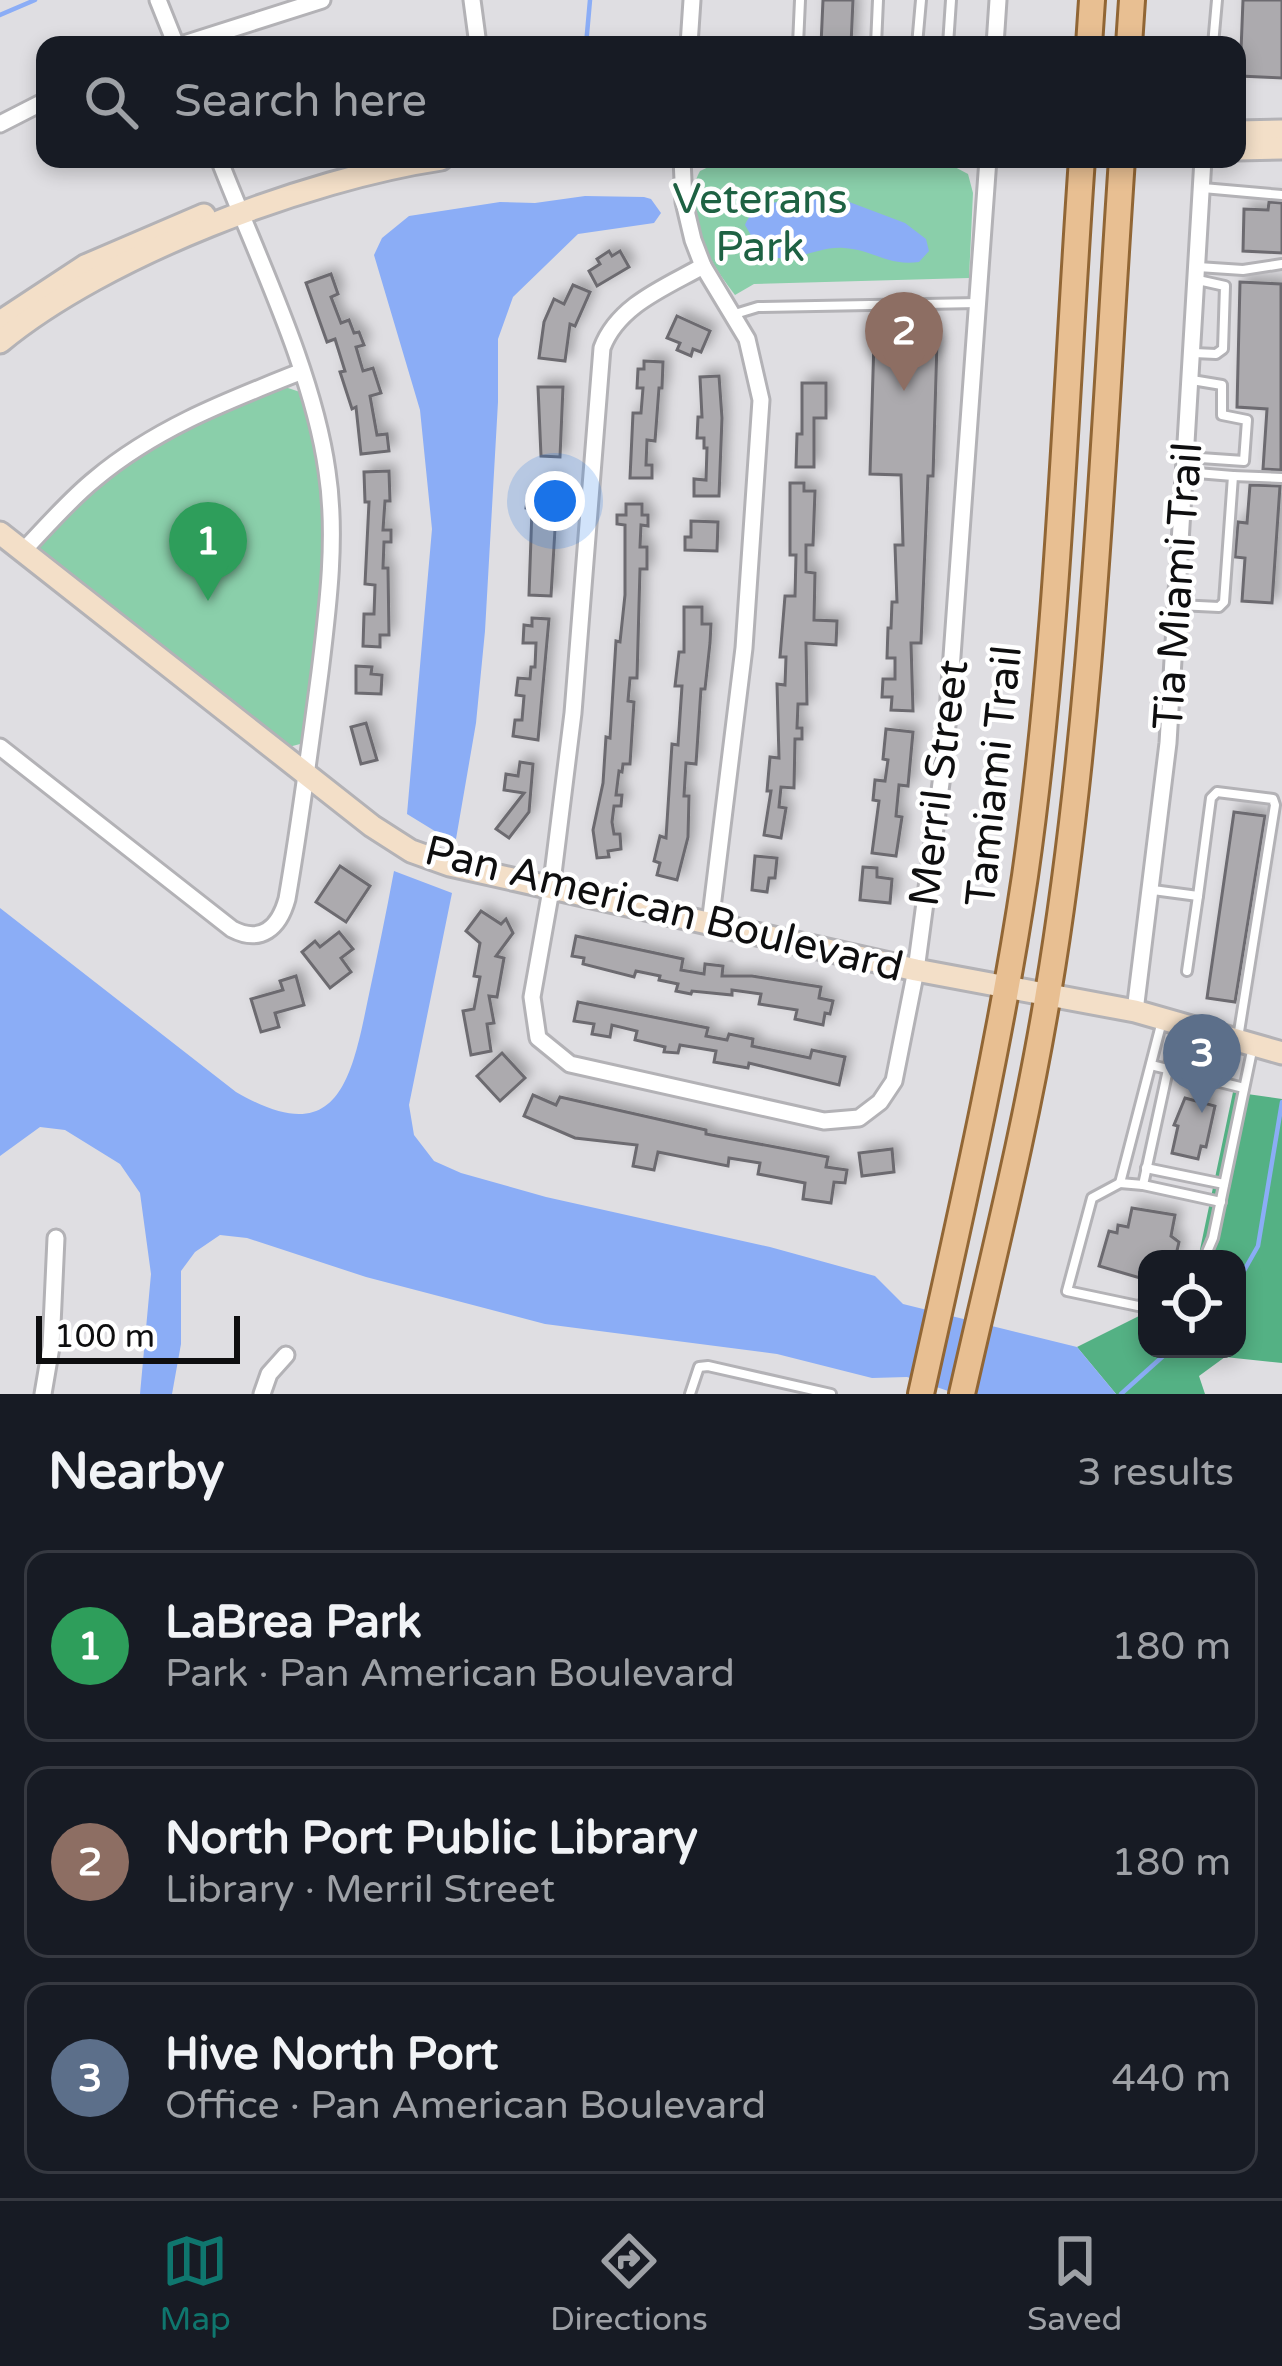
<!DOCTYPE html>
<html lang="en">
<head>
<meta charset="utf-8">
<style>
  :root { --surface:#171b24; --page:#242831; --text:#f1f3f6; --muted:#9ea1a6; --line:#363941; --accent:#0f766e }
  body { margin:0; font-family:"Varela Round",sans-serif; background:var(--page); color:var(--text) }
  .controls { position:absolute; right:36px; bottom:36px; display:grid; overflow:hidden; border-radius:24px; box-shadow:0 6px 18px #0003 }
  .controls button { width:108px; height:108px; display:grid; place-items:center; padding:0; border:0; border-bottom:3px solid var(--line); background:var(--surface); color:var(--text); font:60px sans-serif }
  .scale { position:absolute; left:36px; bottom:30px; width:204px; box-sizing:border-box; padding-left:12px; border:6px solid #0e0e0f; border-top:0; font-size:33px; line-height:42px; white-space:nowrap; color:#0e0e0f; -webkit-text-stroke:9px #fff; paint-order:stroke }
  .you { position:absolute; left:555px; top:501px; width:42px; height:42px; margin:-30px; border:9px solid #fff; border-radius:50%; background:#1a73e8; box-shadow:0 0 0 18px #1a73e833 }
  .badge { display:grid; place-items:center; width:78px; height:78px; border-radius:50%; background:var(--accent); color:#fff; font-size:39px; font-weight:700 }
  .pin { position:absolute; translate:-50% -99px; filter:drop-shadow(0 3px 6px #0008) }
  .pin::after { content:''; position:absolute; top:63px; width:42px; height:36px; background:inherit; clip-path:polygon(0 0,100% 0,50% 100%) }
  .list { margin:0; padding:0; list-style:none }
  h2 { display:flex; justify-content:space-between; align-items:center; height:156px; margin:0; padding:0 48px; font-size:51px }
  h2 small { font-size:39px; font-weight:400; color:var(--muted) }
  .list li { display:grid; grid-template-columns:78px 1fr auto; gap:36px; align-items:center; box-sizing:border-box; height:192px; margin:0 24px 24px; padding:0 24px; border:3px solid var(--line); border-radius:24px }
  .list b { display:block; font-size:45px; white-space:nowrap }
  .list p { margin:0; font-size:39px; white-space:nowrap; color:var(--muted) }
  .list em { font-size:39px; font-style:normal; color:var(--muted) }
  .icon { flex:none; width:66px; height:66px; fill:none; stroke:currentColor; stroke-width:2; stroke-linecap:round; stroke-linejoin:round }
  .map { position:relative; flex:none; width:1282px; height:1394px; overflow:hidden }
  .search { position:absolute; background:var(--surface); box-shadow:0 6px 18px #0003; left:36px; right:36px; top:36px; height:132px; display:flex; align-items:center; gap:30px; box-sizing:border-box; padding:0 42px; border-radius:24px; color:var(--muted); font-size:45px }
  .sheet { height:804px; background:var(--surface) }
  nav { display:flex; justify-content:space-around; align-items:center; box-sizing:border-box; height:168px; border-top:3px solid var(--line); background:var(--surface); font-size:33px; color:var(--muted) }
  nav a { display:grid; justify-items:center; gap:6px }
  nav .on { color:var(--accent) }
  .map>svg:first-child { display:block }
</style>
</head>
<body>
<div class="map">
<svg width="1282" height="1394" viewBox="0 0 1282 1394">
  <defs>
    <filter id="shadow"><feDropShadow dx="6" dy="-6" stdDeviation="6" flood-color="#0004"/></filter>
  </defs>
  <rect width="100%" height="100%" fill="#dfdee2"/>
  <g fill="#8acfaa">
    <path d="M719,162L953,166L968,174L973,193L969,278L754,284L735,295C710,262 677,213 700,171Z"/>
    <path d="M282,386L300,392C308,419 317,445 321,473C330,552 315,652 306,732L300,744L285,748L39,553L37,548C45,535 57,524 68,513C128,450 202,419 282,386Z"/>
  </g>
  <path fill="#54b184" d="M1233,1092L1282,1099V1363L1225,1357L1199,1376L1205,1394H1116L1077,1347L1147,1312V1349H1237V1259H1198Z"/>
  <g fill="#8badf6">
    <path d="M585,196L644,197L651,199L661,213L654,223L578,234L513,297L498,339V402L485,631L476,723L456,839L438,833L407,814L432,529L420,410L374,255L382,238L409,216L500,202L535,203Z"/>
    <path d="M844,200L905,223L926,239L929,251L919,262C885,266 875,250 844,248C820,246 798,261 778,258C760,255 754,240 745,225C757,192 815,200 844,200Z"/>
    <path d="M394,871L452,893L409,1105L414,1135L434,1161L461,1173L546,1197L770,1247L875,1276L903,1304L1077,1347L1116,1394H957L907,1377L872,1378L777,1354L545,1324L366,1277L247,1238L220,1235L195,1252L181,1271V1344L172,1394H140L151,1274L140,1193L120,1164L65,1130L40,1127L0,1156V908L236,1092C337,1151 351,1082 368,999C377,957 386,914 394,871Z"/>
  </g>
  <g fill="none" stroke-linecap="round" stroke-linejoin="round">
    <g stroke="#8badf6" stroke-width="4.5">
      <path d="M0,15L35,0"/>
      <path d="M586,45L590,0"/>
      <path d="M1237,1283L1258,1246L1282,1102"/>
      <path d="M1121,1394L1171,1349"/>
    </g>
  </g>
  <g fill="#acaaae" stroke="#6c6b6f" stroke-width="3" filter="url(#shadow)">
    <path d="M823,0H853L851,45H821Z"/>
    <path d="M1243,0H1282V78L1240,76Z"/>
    <path d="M1269,202L1282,203V253L1243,251L1244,209L1268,210Z"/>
    <path d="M609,251L612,256L620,251L629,267L597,286L589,271L600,264L597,259Z"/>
    <path d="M331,274L338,294L331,297L341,323L349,320L354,333L359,332L364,345L356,347L363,371L373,368L381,393L370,396L377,435L387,434L389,451L361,454L356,407L352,409L340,372L345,371L335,339L327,342L306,283Z"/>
    <path d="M1240,282L1281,284V470L1263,469L1267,409L1237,407Z"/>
    <path d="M573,285L590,292L575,326L570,324L565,361L539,358L544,322L554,299L564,304Z"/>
    <path d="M677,316L710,331L701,352L693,349L691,356L677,350L680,343L667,338Z"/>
    <path d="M901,335L924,336V343H937L933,476H928L921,643H911L913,711L891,710L892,697H882L883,679H895V658H887L888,628H891L892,602H897L895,545H903L901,475L870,474L874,340L900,341Z"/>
    <path d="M644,361L663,362L662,388H659L655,441L647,440L646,465H652V478H630L633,413H641L643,388H637L638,369H644Z"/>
    <path d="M719,376L722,418L719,496H694V479L706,480L707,448H704V438H697L698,417H702L700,377Z"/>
    <path d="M802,383H826V418H814V467H796L797,434H802Z"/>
    <path d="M538,387H563L560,457L541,456Z"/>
    <path d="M389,471L390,501H385L383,530H391V542H384L383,568H388L389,635H380V647L363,646L364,614H374L375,585L365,584L369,502H365L364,472Z"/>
    <path d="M544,479L558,480L551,596L529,595L532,509L526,508L528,494H535L536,486L544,487Z"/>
    <path d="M790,483H804V491H815L813,545H806V572L815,573L814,620L837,621L836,645L806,643L807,704H798L797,728H802V739H795L794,788L781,787L779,807L786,808L781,838L764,835L771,791H767L770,757L779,758L777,684L785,685L786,657H780L785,596H795L796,555H790Z"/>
    <path d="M1250,485L1280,486L1272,603L1242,601L1245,558L1235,557L1238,522L1247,523Z"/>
    <path d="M626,504H642V515H648V526L641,525L640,547H647V569H640L637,678H630L628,701L634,702L630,764H623L622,772L619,771L616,795H622L621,806H614L612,822L614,834H620L621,849L608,851L609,857L597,858L593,830L603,783L606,737L610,738L616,641L620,642L625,595V525L617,524V515H626Z"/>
    <path d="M691,521L718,522L717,551L685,550V537H691Z"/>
    <path d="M684,607H702V624H711L710,643L705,689H701L696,764L686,763L684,796H689L688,837L677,880L657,875L660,863L654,861L660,836L666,838L672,744L678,745L682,686H675L679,652H684Z"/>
    <path d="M532,618L549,619L538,740L513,736L515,720H522L524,696L516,695L518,678L530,679L531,667H535L536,643H523L524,625L532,626Z"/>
    <path d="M356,666L372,667L371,674L382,675L381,694L356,693Z"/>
    <path d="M366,723L377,760L361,764L351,727Z"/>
    <path d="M886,729L913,732L908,786L899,785L896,816L902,817L896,856L872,853L879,801L873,800L875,780L885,781L888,760L883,759Z"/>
    <path d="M520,762L533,764L529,812L509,838L496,829L524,793L504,790L506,774L518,776Z"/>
    <path d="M1234,812L1265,816L1235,1002L1207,998Z"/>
    <path d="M755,856L777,858L775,878H769L767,892L752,890Z"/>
    <path d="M340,866L370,886L346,922L316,902Z"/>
    <path d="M863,867L877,868V877L892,879L890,903L860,900Z"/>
    <path d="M481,911L501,924L506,919L513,933L496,956L504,958L497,997L489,996L494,1023L487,1024L491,1051L471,1055L463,1011L474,1009L480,977L474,976L480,943L466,931Z"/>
    <path d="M339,932L353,949L341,958L351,972L330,988L302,952L315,941L320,947Z"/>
    <path d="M576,936L683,959L681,970L704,974L705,964L723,966L722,976H752L821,987L819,998L833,1001L830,1014L825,1013L823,1025L795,1019L797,1010L759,1004L761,994L732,990V995L692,991L691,994L676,991L678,984L659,980L660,976L636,971L634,977L583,964L584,958L572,956Z"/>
    <path d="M296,976L304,1005L275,1013L279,1027L261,1032L251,999L283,990L280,981Z"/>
    <path d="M578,1002L708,1028L706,1036L727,1040L729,1034L753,1039L752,1046L810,1058L812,1050L845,1057L839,1085L749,1063L748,1068L714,1062L716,1051L680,1045L678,1053L664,1052L665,1047L635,1040L637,1031L612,1025L610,1037L592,1034L594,1024L574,1021Z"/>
    <path d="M502,1053L525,1078L500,1101L477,1076Z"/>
    <path d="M533,1095L556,1105L560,1097L706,1130V1134L828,1157L826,1167L847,1170L845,1183L834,1182L831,1203L803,1199L805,1183L758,1174L760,1163L729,1158L728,1166L658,1152L654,1170L633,1166L637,1145L575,1138L524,1116Z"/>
    <path d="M1185,1098L1215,1106L1206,1147L1201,1146L1198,1159L1172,1153L1178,1126L1174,1125Z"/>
    <path d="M892,1149L894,1172L862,1176L859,1153Z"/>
    <path d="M1132,1208L1175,1215L1171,1236L1179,1242L1175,1259H1147V1280L1099,1266L1109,1231L1117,1233L1118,1225L1128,1227Z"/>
  </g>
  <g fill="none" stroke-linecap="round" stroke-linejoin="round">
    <defs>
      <g id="lane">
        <path d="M798,45L800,0"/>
        <path d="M876,45L878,0"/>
        <path d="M917,45L921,0"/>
        <path d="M948,45L951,0"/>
        <path d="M1213,45L1217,0"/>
        <path d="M1203,188L1282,195"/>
        <path d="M1198,267L1243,270L1282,264"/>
        <path d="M735,314L758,307L978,303"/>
        <path d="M1194,353L1216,354L1223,349L1225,286L1198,280"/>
        <path d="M1186,457L1244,461L1247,420L1222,415V385L1192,380"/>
        <path d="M1233,476L1282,478"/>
        <path d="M1178,605L1219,607L1224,602L1233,476L1185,472"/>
        <path d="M1153,890L1198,896L1211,798L1217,792L1273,799L1275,805L1238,1038"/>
        <path d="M1187,971L1198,896"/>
        <path d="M1162,1021L1120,1183L1143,1185L1177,1028"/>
        <path d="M1151,1065L1244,1088"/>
        <path d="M1146,1168L1224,1184"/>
        <path d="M1120,1183L1092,1198L1067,1291L1138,1306L1147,1303"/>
        <path d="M1143,1185L1221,1202"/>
        <path d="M1204,1259L1213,1238L1253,1046"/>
        <path d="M690,1394L699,1367L708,1366L831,1394"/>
      </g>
      <g id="street">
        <path d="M158,0L176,45"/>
        <path d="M472,0L478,45"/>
        <path d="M181,45L322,0"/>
        <path d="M689,45L692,0"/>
        <path d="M995,45L998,0"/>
        <path d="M0,124L45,101"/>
        <path d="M682,159L684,202L693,240L703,266L747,339L761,400L744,648L710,924"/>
        <path d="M703,266C666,287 618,305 602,348L573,713L551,890L532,997L538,1038L570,1064L824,1121L859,1118L880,1102L894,1081L916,970L945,753L988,159"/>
        <path d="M23,551C47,526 69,500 95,479C156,428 227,401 300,372"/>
        <path d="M0,747L232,929C261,944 279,928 287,899C300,824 310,748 320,672C328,607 337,536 327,471C313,370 256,255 219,159"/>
        <path d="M1135,1011L1168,743L1203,159"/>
        <path d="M43,1394L51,1347L56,1238"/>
        <path d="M262,1394L269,1374L286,1355"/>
      </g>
      <g id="secondary">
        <path d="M1237,132L1282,131"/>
        <path d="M1237,149L1282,148"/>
        <path d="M0,322L85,266L204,215"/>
        <path d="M0,342C105,255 307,179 441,159"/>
        <path d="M0,533L372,826L411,851L450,865L916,970L1135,1011L1282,1053"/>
      </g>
      <g id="primary">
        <path d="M1089,45L1092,0"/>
        <path d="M1129,45L1132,0"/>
        <path d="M921,1394C959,1222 999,1050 1025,876C1059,639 1065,398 1082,159"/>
        <path d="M962,1394C992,1261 1026,1128 1048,993C1094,718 1103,437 1122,159"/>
      </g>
    </defs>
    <use href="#lane" stroke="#b3b2b6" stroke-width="14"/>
    <use href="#street" stroke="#b3b2b6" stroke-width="21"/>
    <use href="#secondary" stroke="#b3b2b6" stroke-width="27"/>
    <use href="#primary" stroke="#916635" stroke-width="30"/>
    <use href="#lane" stroke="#fff" stroke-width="8"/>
    <use href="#street" stroke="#fff" stroke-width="15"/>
    <use href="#secondary" stroke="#f3dfc8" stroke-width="21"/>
    <use href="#primary" stroke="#e8bf92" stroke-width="24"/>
  </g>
  <g text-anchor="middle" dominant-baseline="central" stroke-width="9" stroke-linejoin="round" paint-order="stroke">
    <g font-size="42" fill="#1e6243" stroke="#fff">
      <text x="760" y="199">Veterans<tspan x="760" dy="48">Park</tspan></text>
    </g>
    <g font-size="42" fill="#0e0e0f" stroke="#fff">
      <text transform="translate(1178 586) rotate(-86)">Tia Miami Trail</text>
      <text transform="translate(994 776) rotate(-84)">Tamiami Trail</text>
      <text transform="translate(939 783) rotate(-83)">Merril Street</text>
      <text transform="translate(664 909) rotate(14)">Pan American Boulevard</text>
    </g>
  </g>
</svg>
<div class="controls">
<button><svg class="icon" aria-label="locate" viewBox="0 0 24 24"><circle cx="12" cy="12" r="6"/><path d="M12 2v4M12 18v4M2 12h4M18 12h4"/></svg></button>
</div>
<div class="scale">100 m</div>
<div class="you"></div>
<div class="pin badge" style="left:208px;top:601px;background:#2e9e5b">1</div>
<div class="pin badge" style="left:904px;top:391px;background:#8d6e63">2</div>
<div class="pin badge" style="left:1202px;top:1113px;background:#5c6f8a">3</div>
<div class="search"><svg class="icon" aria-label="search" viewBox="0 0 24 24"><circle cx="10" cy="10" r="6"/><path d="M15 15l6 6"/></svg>Search here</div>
</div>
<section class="sheet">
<h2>Nearby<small>3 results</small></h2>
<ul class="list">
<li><span class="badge" style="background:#2e9e5b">1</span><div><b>LaBrea Park</b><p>Park · Pan American Boulevard</p></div><em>180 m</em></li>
<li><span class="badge" style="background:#8d6e63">2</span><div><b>North Port Public Library</b><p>Library · Merril Street</p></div><em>180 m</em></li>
<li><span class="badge" style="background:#5c6f8a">3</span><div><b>Hive North Port</b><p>Office · Pan American Boulevard</p></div><em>440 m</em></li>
</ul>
</section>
<nav>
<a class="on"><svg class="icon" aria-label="map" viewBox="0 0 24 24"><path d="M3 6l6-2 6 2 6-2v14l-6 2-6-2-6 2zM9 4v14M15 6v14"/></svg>Map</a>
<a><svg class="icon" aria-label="directions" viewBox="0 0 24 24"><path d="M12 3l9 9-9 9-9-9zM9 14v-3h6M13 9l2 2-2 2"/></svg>Directions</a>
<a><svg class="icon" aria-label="saved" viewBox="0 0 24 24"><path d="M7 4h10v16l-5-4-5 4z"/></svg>Saved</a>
</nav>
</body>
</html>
